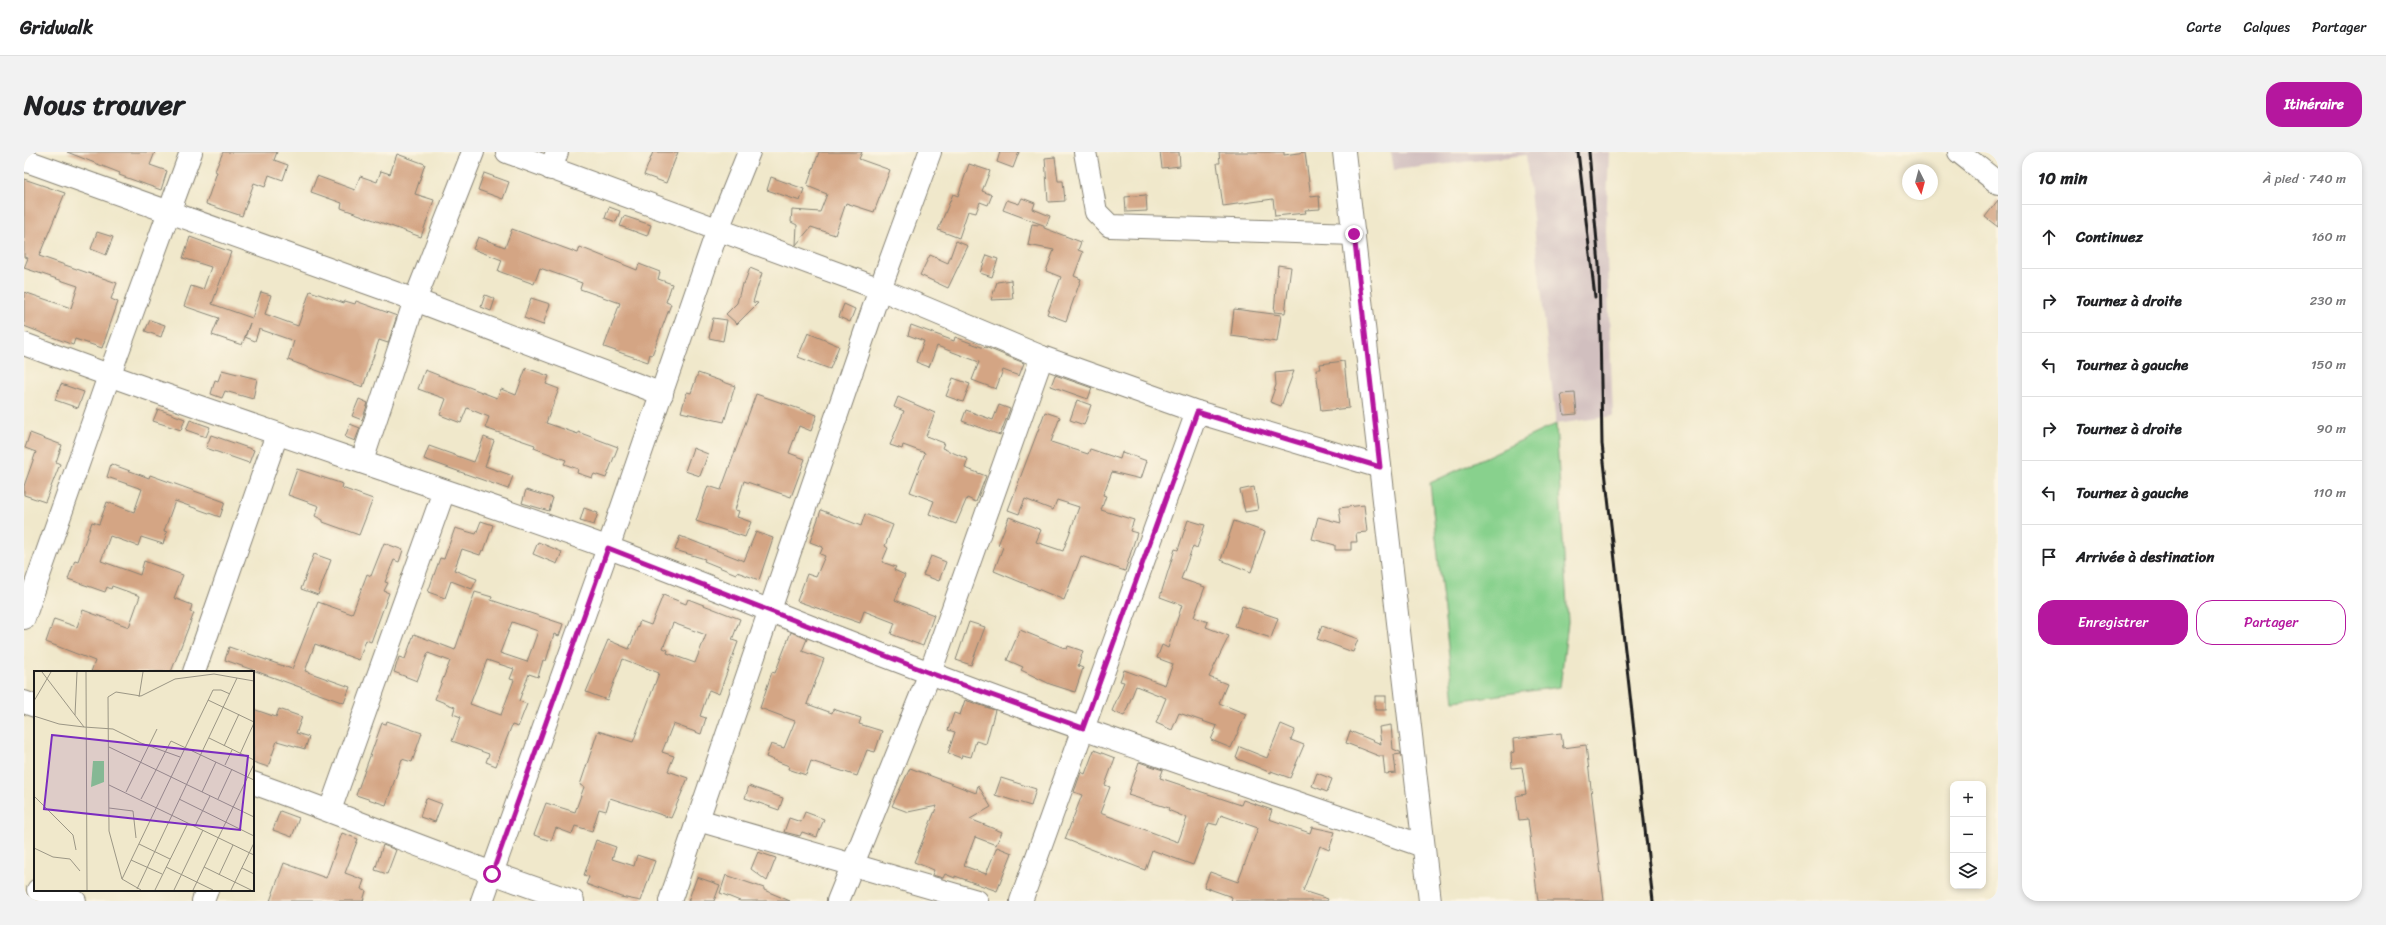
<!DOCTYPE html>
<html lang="fr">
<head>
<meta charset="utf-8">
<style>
  :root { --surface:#fff; --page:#f2f2f2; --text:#202124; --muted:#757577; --line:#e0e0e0; --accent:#b5179e }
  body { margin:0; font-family:Sriracha,sans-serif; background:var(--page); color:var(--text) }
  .controls { position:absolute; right:12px; bottom:12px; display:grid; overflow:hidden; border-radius:8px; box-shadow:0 2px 6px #0003 }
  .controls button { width:36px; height:36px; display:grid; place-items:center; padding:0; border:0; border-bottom:1px solid var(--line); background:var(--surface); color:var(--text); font:20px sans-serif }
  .compass { position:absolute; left:1878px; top:12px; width:36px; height:36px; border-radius:50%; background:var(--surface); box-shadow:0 2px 6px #0003; rotate:174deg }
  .stop { position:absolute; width:12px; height:12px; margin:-9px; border:3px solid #b5179e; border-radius:50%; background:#fff }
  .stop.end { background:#b5179e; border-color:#fff; box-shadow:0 1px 4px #0008 }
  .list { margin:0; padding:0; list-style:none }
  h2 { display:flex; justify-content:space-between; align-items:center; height:52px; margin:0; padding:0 16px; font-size:17px }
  h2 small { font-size:13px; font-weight:400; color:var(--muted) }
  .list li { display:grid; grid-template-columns:26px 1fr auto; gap:12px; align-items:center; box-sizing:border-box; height:64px; padding:0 16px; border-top:1px solid var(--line) }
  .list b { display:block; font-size:15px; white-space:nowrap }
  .list em { font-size:13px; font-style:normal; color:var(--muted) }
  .actions { display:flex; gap:8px; padding:12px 16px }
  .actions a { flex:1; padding:9px 0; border:1px solid var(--accent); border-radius:16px; text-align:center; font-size:14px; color:var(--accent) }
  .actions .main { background:var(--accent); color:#fff }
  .icon { flex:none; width:22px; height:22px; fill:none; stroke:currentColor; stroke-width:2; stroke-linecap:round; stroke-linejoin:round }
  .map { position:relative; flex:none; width:1974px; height:749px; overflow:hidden; border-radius:16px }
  header { display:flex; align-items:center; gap:24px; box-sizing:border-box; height:56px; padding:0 20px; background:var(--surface); border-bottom:1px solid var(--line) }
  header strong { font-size:19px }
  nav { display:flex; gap:22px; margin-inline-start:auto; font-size:14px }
  .intro { display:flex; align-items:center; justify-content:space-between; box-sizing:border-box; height:96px; padding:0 24px }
  h1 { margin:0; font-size:28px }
  .button { padding:10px 18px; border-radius:16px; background:var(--accent); color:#fff; font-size:14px; font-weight:700 }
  main { display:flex; gap:24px; padding:0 24px }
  aside { flex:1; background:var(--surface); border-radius:16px; box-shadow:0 2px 6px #0003 }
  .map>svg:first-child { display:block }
</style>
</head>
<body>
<header>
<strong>Gridwalk</strong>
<nav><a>Carte</a><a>Calques</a><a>Partager</a></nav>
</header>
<div class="intro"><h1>Nous trouver</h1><a class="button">Itinéraire</a></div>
<main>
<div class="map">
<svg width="1974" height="749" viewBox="0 0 1974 749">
  <rect width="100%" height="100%" fill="#fcf5e5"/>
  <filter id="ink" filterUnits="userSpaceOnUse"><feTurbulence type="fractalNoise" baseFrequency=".025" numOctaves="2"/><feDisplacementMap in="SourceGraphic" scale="8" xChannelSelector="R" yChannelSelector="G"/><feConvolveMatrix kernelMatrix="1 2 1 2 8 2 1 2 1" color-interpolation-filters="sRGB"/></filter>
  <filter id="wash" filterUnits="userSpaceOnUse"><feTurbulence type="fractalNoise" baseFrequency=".012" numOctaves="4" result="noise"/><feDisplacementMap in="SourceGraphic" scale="16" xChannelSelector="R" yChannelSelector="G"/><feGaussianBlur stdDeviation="0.9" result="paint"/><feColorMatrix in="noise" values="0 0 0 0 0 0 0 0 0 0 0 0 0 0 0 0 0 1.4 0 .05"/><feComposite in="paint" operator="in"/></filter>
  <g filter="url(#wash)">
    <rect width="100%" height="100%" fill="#f0e8cb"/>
    <path fill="#d1bfbf" d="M1367,0H1585L1582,79L1589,264L1532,272L1502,3L1370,18Z"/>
    <path fill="#88d18d" stroke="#527654" d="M1532,272L1544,470L1536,535L1430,549L1406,331Z"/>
    <g id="blocks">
      <g fill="#d4a584" fill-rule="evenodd">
        <path d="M43,0H131L126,13L143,19L137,38L95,23L96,21Z"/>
        <path d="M199,0H253L250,8L264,13L259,28L245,23L241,35L230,31L218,64L182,52L193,20L191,19Z"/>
        <path d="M629,0H654L642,31L620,23Z"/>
        <path d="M795,0H838L835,7L866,18L850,60L822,51L811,83L787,75L772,93L773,73L767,70L768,58L796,60L803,42L783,34Z"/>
        <path d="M976,0H995L989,16L973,10Z"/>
        <path d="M1136,0H1155L1156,14L1138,16Z"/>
        <path d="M1195,0H1260V3L1281,0L1287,45L1295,44L1296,57L1281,58L1282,61L1251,64L1249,47L1199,54L1193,11H1196Z"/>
        <path d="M373,2L401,12L391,42L410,48L397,85L317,56L318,51L287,40L293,24L331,38L336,24L353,30L357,19L366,22Z"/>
        <path d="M1031,5L1034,29H1039L1041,49L1024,50L1021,6Z"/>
        <path d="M945,12L966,19L958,39L968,43L964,53L956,50L952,61L944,59L935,86L914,78L929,42L934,44Z"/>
        <path d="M460,21L485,30L479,47L454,38Z"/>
        <path d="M747,25L780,37L776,49L743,38Z"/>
        <path d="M0,27L41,41L15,104L93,131L87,147L94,150L78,196L51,187L49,193L0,174V140L47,156L54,134L0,116L4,106L0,105Z"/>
        <path d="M1122,43L1123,59L1102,60L1101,45Z"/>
        <path d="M998,46L1011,51L1009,57L1026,64L1022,74L979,58L983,48L995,52Z"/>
        <path d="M1974,48V75L1961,65Z"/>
        <path d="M585,55L596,59L592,70L581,66Z"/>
        <path d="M600,64L627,73L623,84L596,74Z"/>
        <path d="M1008,72L1020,74V76L1057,90L1054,98L1059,100L1050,124L1057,127L1042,169L1023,162L1037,125L1022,119L1030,98L1004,93Z"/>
        <path d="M488,77L554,101L556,95L613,118L615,112L636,120L634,127L648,132L642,150L647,152L628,203L626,202L624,210L580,195L596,151L556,137L558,131L516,116L510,132L474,119L478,108L449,97L454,85L481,95Z"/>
        <path d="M73,80L89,85L82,103L67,97Z"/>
        <path d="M166,85L207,100L188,152L228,166L237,140L247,143L241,162L274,174L286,139L320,151L321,149L331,152L332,149L373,164L364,191L355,188L339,235L264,208L270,189L235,177L231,189L221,185L226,171L218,193L188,183L195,166L160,154L167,134L179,138L187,115L159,106Z"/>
        <path d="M932,89L944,94L924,136L896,123L906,103L924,111Z"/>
        <path d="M963,103L974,107L968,125L956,121Z"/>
        <path d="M1254,113L1267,115L1261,161L1250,160Z"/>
        <path d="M726,116L738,121L729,150L734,151L713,172L702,162L713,151L718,132H720Z"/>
        <path d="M987,128L989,147L967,148L973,130Z"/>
        <path d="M461,143L471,147L467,159L457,155Z"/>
        <path d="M507,146L526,152L519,173L500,166Z"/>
        <path d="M820,152L831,157L826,170L815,165Z"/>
        <path d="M1210,157L1257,163L1253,190L1207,184Z"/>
        <path d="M689,166L703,168L699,189L685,186Z"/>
        <path d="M126,168L141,173L137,185L121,179Z"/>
        <path d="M887,173L930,189L931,185L960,196L961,195L1000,211L995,224L979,218L972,237L948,228L955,210L913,194L905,215L892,210L900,189L884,183Z"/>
        <path d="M784,181L815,194L806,217L774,205Z"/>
        <path d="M1320,209L1325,256L1297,259L1292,217H1297L1296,212Z"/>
        <path d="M502,216L525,224L522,232L535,237L522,271L554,282V280L594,295L582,326L570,322L568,326L553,321L554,317L540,312L542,308L510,296L511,293L461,276L465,265L443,256L437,271L416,263L422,247L394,237L401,218L473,246L477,237L492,243Z"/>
        <path d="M198,218L233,227L229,247L201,239L198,246L187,242L191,228L194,229Z"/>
        <path d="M1270,219L1257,254L1246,250L1252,233L1251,221Z"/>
        <path d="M674,221L711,234L700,270L657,260L663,240L667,241Z"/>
        <path d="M1031,223L1068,236L1064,247L1027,234Z"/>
        <path d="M929,226L946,232L939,250L922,244Z"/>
        <path d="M37,232L60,240L54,256L31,248Z"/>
        <path d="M1551,241L1553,262L1540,263L1537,242Z"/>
        <path d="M732,242L793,263L787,279L775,274L765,301L781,307L767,345L720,329L711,358L715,359L713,365L727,370L721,385L672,369L684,334L697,338Z"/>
        <path d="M874,245L911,261L902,284L920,291L918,296L944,307L941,316L962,324L952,350L943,346L932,372L905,362L910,349L886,340L901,301L879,293L878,297L866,293L880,259L870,255Z"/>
        <path d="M335,247L344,251L338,268L328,264Z"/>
        <path d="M1053,248L1067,253L1060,273L1046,268Z"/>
        <path d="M975,253L986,257L976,283L938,269L942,258L969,268Z"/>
        <path d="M134,257L161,267L157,278L129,269Z"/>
        <path d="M1021,260L1036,265L1027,290L1064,302L1066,297L1096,307L1098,300L1123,309L1117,327L1088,320L1079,343L1082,344L1077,358L1110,368L1106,379L1113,381L1101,419L1057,404L1040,448L970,419L979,395L974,393L985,365L1017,378L1012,390L1039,399L1055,355L1033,348L1029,358L1001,347L995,362L984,358Z"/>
        <path d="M166,268L186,275L182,285L162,278Z"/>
        <path d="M326,272L336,276L331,289L321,285Z"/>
        <path d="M6,281L38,293L32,310L36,312L21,350L0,343V334L12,300L1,296Z"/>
        <path d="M187,283L230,298L225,311L182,296Z"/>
        <path d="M460,285L470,289L461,314L489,324L484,337L400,307L405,294L450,310Z"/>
        <path d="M669,296L684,302L676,324L661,319Z"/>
        <path d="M87,312L125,326L126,323L201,350L196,365L151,349L140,379L143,380L139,392L117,385L114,394L86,384L77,409L116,423L120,409L159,423L150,446L168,453L166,460L170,461L147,520H67L71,509L22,490L30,467L53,475L59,458L105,475L116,444L88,434L87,437L83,435L81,440L44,427L51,408L54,409L68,370L75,372L83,350L110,360L118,337L83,325Z"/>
        <path d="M273,317L319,332L318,336L349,347L335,383L299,370V368L291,364L295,354L264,343Z"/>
        <path d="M1230,335L1234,358L1221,360L1216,338Z"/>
        <path d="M502,338L529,346L525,359L498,351Z"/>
        <path d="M1340,353L1343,380L1332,381L1333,390H1327V398H1311V393L1288,387L1294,365L1317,371L1315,356Z"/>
        <path d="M560,356L574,361L570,373L556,369Z"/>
        <path d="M797,358L837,374L841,362L869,373L861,394L864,396L858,410L872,415L870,418L881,423L871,448L910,463L899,494L867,482L871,471L840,459L836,471L773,449L783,422L792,425L801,404L796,402L799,395L786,390Z"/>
        <path d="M1164,368L1181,373L1173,396L1169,394L1157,427L1181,435L1170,465L1184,470L1182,475L1205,484L1185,525L1203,532L1195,551L1222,562L1207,596L1187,588L1193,574L1155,561L1148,578L1132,571L1142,546L1112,534L1100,564L1088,559L1100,530L1096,529L1100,518L1141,533L1149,512L1133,506L1138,493L1144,496L1158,453L1136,445L1151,397L1154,398Z"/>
        <path d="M457,369L469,373L460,399L458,398L456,403L438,397L430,418L453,427L448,437L427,429L421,446L404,440L416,406L420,407L431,376L452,382Z"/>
        <path d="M1210,369L1241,380L1227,420L1197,408Z"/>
        <path d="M732,380L749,386L735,428L713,420L712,422L680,409L681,407L651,398L656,384L720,409Z"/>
        <path d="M514,390L538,400L533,412L509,402Z"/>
        <path d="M360,391L379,398L375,410L370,408L361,430L364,431L360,439L365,441L347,490L342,488L335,508L291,492L281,519L326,535L320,551L201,508L205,495L268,517L294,450L328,462L343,422L347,424Z"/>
        <path d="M290,402L307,408L294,443L277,437Z"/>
        <path d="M907,404L922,410L915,429L899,423Z"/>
        <path d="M451,440L468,445L467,448L539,472L535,484L530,482L522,509L519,508L514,525L505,522L495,549L503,552L494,575L488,573L472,614L462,610L465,602L428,589L437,565L429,562L431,555L411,547L426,509L404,501L393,529L370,520L375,505L381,507L390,482L431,498ZM488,470L514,479L503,510L476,501ZM463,508L490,517L486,527L490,528L477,563L446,552Z"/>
        <path d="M639,443L662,452L664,447L716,467L708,488L714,490L695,542L685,538L676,564L682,566L677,582L649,572L638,600L650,604L644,619L664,626L647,666L586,646L582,659L575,657L568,679L551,674L548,682L532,676L527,689L510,683L522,651L551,660L560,635L556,633L574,579L609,590L635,521L599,507L583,548L562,540L584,488L605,497L616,469L627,473ZM649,471L682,483L671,511L643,501L644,498L639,496Z"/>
        <path d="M1218,454L1254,466L1247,486L1211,474Z"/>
        <path d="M945,470L961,475L947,513L932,508Z"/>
        <path d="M1298,474L1334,487L1329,500L1293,487Z"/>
        <path d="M996,478L1043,497L1044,494L1059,499L1054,514L1059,516L1051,540L1026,532L997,518L999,515L983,508Z"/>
        <path d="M767,480L783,487L778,499L800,507L783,552L808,561L809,557L837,566L835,572L858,579L851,600L843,598L833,624L787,609L782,623L764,617L765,614L742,605L747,592L760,596L771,569L736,556L748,520L751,521Z"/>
        <rect x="1351" y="544" width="11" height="14"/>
        <path d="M941,548L971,558L962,592L952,589L947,605L938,603L937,606L924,601L931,580L924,578L930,561L936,563Z"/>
        <path d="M229,557L252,565L255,557L278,565L272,581L285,585L281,597L253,589L244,615L229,610Z"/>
        <path d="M363,569L398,581L388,610L378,607L362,653L332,643L358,571L362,572Z"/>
        <path d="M1257,572L1271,578L1267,588L1280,593L1266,626L1247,619V621L1212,606L1216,595L1243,606Z"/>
        <path d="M1367,573L1369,597L1376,600L1377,602L1370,603L1372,621L1361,622L1359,604H1355L1322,591L1326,579L1357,592L1355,575Z"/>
        <path d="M1537,581L1539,596L1562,593L1580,749H1514L1504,667L1495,668L1492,644L1502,642L1498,615L1488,616L1487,601L1490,600L1489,587Z"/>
        <path d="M1070,598L1091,606L1081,633L1086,635L1076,661L1154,690L1163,666L1144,658L1145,656L1104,643L1115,610L1139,618L1136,626L1217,653L1219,648L1248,658L1245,667L1286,681L1288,675L1311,680L1305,698L1296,694L1279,739L1304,747L1303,749H1207L1208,745L1180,735L1186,720L1214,730L1234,676L1197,663L1193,673L1185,671L1169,713L1128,698L1121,718L1041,687L1058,643L1050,640L1057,620L1061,622Z"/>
        <path d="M886,616L952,641L954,633L967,655L946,667L978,680L972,693L951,685L940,714L962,722L973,695L988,701L973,739L931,724V726L921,722L919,726L908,723L910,718L890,710L913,654L884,660L868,654Z"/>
        <path d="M1293,621L1308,627L1303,640L1288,634Z"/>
        <path d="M977,626L1012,637L1007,654L971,643Z"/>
        <path d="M725,634L759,646L755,658L721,646Z"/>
        <path d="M402,646L418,652L411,670L396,665Z"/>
        <path d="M256,659L275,666L268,685L249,678Z"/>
        <path d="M781,660L800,667L793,685L778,680L776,684L760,680L765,666L777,670Z"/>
        <path d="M318,681L334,687L321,721L340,728L337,737L342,739L339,749H246L260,711L302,726Z"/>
        <path d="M572,688L592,695L588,707L610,714L613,703L631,709L617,749L597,745L562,732L565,725L560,723Z"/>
        <path d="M359,693L372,698L363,722L351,718Z"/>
        <path d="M734,700L752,706L743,729L727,717Z"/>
        <path d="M702,723L740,736V738L766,749H716L696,741Z"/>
        <path d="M673,725L696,733L690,749H664Z"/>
      </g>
    </g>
  </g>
  <g filter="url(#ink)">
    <use href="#blocks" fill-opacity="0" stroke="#868274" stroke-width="1"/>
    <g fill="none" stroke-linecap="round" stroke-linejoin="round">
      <defs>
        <g id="minor">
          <path d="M483,0L856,137L1018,205L1173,260L1356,315"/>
          <path d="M1061,0L1072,60L1086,74L1330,82"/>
          <path d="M1320,0L1406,749"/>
          <path d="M1935,0L1974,31"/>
          <path d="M0,8L391,148L638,242"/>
          <path d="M527,17L533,0"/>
          <path d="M0,192C193,265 391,325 585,396C693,436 798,481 906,521C1069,583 1235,637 1399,694"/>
          <path d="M338,309L391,148L449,0"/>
          <path d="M0,466L85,224L167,0"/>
          <path d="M170,520L253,282"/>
          <path d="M0,550L11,554"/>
          <path d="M229,631C336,669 441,714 549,749"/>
          <path d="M306,658L420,339"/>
          <path d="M674,668L953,749"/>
          <path d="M14,738L51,749"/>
          <path d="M179,749L183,738"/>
          <path d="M458,749L584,396L694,77L725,0"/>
          <path d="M646,749L856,137L906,0"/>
          <path d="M814,749L906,521L1018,205"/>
          <path d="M997,749L1173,260"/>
        </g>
      </defs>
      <use href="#minor" stroke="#868274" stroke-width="24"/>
      <use href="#minor" stroke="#fff" stroke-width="22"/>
      <g stroke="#1c1c1c" stroke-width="3">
        <path d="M1554,0L1571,145"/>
        <path d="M1565,0L1575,113L1578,292L1629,749"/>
      </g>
    </g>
  </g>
  <g fill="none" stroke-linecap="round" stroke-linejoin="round" filter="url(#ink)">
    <path stroke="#b5179e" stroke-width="5" d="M468,722L584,396L906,521L1059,576L1173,260L1356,315L1330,82"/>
  </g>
  <g transform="translate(10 519)">
    <rect width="220" height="220" fill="#f0e8cb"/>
    <path d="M59,90H70V111L57,116Z" fill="#88d18d"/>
    <path fill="none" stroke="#9b9685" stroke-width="1" d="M8,1L50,56L79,58L107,72L146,86M52,1L53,219M105,26L109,1M174,29L220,51M0,30L17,1M41,44L43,1M0,45L25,53L50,56M175,67L220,89M190,75L205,43M75,76L220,146M206,83L220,52M191,94L198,79M75,114L220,184M92,121L123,58M168,121L182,91M0,125L39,164L42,179M107,128L137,70L220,109M145,128L220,165M184,128L198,98M75,137L99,140L102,167M161,155L176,125M105,173L136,188M0,177L19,186L36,188L46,200M97,189L128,203M132,196L179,219M170,196L217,219M208,197L220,203M185,204L199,174M88,208L179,19H187L196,23M103,218L203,7M107,219L88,208L75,160L74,26L82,21L107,25L141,8L180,3L220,10M121,219L154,152M140,219L169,159M159,219L220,93M197,219L220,172"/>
    <path fill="#7b2cbf" fill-opacity="0.15" stroke="#7b2cbf" stroke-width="2" d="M18,64L214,85L206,159L10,138Z"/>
    <rect width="220" height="220" fill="none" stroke="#1c1c1c" stroke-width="2"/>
  </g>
</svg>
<div class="controls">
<button>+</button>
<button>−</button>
<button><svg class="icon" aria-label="layers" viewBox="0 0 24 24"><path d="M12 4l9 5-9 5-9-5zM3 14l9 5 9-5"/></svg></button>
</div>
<svg class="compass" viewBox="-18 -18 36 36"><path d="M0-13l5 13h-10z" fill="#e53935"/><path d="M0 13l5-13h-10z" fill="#757577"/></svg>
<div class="stop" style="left:468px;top:722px"></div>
<div class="stop end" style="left:1330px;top:82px"></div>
</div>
<aside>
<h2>10 min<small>À pied · 740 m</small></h2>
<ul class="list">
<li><svg class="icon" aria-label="ahead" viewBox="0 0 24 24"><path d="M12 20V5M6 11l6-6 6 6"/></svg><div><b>Continuez</b></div><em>160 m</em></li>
<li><svg class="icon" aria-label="right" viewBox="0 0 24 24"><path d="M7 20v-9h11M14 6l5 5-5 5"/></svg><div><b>Tournez à droite</b></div><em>230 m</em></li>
<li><svg class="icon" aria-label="left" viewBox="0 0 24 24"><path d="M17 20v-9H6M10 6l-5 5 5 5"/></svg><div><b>Tournez à gauche</b></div><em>150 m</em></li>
<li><svg class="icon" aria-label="right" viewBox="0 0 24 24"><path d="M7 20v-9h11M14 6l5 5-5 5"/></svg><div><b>Tournez à droite</b></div><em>90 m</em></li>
<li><svg class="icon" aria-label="left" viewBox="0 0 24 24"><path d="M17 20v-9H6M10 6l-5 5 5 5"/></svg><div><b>Tournez à gauche</b></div><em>110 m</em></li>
<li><svg class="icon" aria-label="arrive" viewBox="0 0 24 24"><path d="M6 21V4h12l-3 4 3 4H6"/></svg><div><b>Arrivée à destination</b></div></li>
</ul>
<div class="actions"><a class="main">Enregistrer</a><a>Partager</a></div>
</aside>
</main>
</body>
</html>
